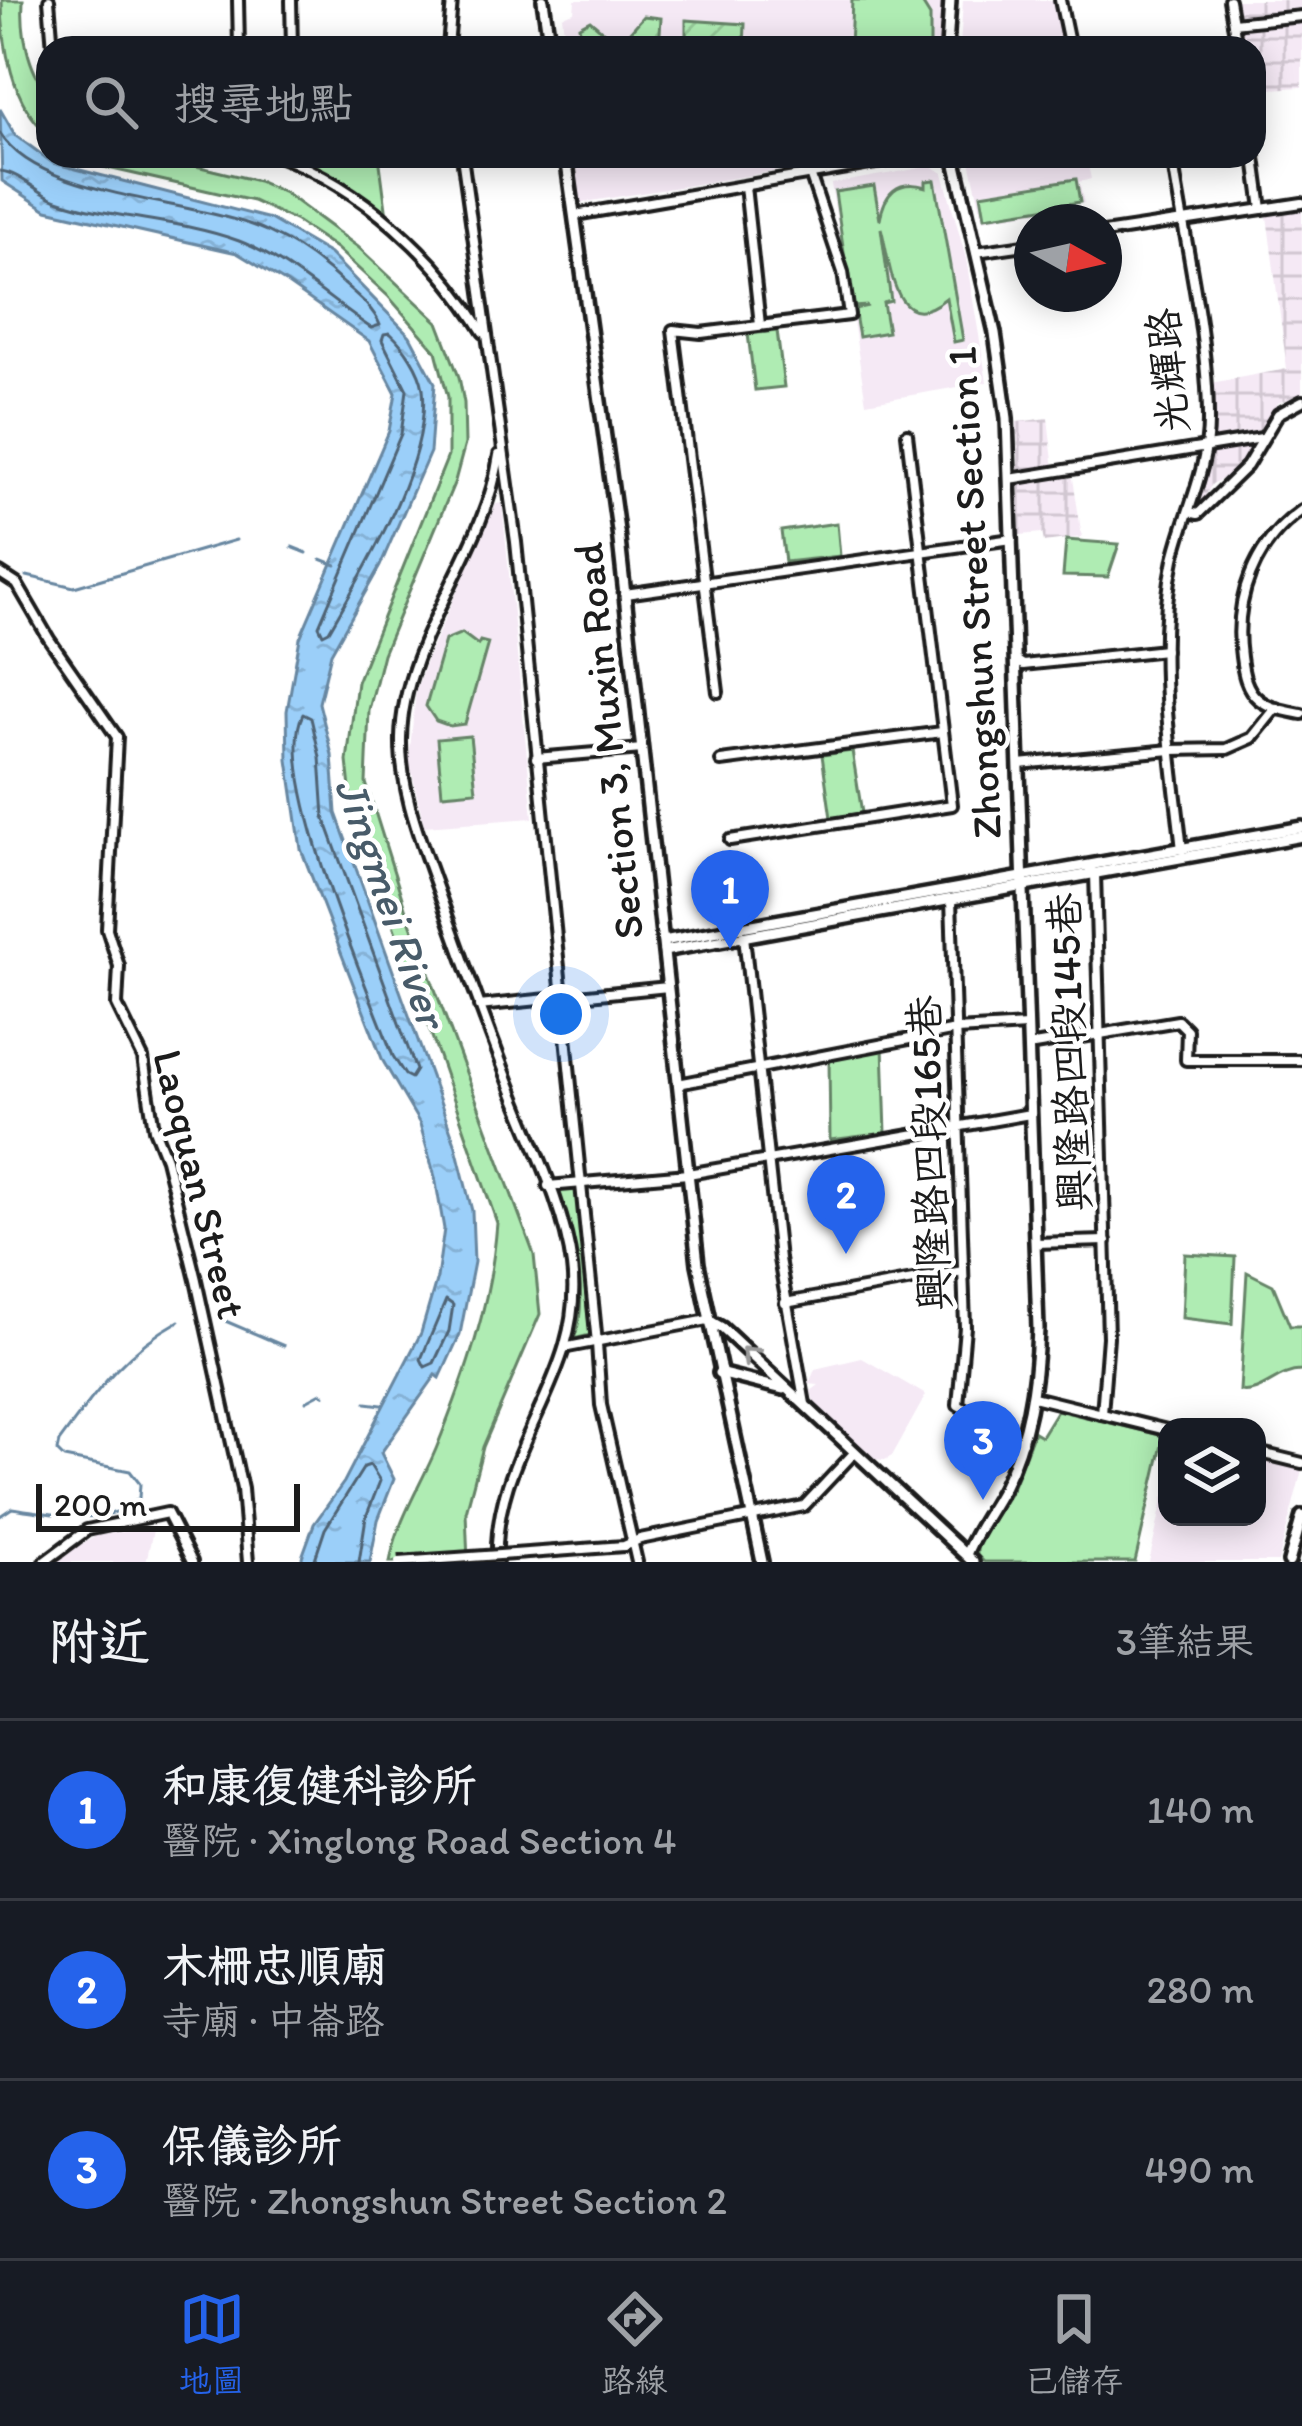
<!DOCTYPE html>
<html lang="zh-TW">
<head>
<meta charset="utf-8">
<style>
  :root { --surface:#171b24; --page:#20242c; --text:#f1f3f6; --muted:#9ea1a6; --line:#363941; --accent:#2563eb }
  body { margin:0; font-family:Itim,"LXGW WenKai TC",sans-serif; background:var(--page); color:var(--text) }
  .controls { position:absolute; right:36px; bottom:36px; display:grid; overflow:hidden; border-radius:24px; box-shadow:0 6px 30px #0003 }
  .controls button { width:108px; height:108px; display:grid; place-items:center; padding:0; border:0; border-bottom:3px solid var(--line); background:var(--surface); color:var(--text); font:60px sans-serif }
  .compass { position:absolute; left:1014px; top:204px; width:108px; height:108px; border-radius:50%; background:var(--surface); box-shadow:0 6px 30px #0003; rotate:98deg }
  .scale { position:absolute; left:36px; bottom:30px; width:264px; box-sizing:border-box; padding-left:12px; border:6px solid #1c1c1c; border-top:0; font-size:33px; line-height:42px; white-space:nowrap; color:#1c1c1c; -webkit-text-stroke:9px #fff; paint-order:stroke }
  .you { position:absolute; left:561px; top:1014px; width:42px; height:42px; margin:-30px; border:9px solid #fff; border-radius:50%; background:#1a73e8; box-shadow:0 0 0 18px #1a73e833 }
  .badge { display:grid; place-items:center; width:78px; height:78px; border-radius:50%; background:var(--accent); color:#fff; font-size:39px; font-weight:700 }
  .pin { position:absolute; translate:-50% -99px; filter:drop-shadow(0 3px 6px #0008) }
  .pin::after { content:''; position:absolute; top:63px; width:42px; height:36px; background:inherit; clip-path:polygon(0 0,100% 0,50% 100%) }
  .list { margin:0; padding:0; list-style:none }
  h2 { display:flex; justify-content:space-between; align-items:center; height:156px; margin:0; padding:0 48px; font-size:51px }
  h2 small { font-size:39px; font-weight:400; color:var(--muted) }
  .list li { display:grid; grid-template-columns:78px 1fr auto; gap:36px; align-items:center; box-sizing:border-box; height:180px; padding:0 48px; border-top:3px solid var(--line) }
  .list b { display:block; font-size:45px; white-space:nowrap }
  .list p { margin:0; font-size:39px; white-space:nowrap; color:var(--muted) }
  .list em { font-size:39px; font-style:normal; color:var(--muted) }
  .icon { flex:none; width:66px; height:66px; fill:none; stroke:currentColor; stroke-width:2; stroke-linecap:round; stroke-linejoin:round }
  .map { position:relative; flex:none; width:1302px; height:1562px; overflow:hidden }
  .search { position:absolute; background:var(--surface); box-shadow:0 6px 30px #0003; left:36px; right:36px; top:36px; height:132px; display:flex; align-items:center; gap:30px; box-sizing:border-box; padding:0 42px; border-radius:36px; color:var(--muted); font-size:45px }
  .sheet { height:696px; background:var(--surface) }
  nav { display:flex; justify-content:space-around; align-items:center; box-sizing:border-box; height:168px; border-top:3px solid var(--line); background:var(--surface); font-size:33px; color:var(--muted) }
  nav a { display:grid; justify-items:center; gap:6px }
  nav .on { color:var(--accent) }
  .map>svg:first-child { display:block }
</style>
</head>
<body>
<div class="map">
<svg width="1302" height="1562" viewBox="0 0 1302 1562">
  <defs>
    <pattern id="industrial-grid" width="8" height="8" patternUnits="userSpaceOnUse" patternTransform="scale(3)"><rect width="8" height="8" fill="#f5e9f5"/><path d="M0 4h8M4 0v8" fill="none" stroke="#d1c7d1"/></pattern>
    <pattern id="garden-furrows" width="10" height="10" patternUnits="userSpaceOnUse" patternTransform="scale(3)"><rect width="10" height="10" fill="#afecb3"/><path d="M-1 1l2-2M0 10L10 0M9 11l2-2" fill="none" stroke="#96ca99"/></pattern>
    <pattern id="water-ripples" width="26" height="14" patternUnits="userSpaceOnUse" patternTransform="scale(3)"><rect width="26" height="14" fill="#9bcff9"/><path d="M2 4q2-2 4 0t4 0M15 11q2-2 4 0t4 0" fill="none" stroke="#85b1d5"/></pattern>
  </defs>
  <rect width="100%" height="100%" fill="#fff"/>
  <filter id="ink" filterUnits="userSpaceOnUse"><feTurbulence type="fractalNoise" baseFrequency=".00833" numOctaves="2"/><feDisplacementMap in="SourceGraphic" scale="24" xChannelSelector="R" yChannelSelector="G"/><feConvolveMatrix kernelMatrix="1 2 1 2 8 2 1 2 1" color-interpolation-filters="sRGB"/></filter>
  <g filter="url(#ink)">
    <g fill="#f5e9f5">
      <path d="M575,0H943L942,48H566L562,16L574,12Z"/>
      <path d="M963,0H1054L1064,48H960Z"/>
      <path d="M576,156H870L579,203Z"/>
      <path d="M969,156H1086L1091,179L1079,182L1084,203L983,220Z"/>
      <path d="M932,166L943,173L966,259L987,382L866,403L831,184Z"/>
      <path d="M502,503L533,818L424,826L409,759L416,691L426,661L496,504Z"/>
      <path d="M862,1358L926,1395L892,1456L885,1460L873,1459L815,1405L811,1391L819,1385L809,1384L815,1369Z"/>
      <path d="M1257,1459L1302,1470L1278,1562H1149L1167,1482V1517H1257Z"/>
      <path d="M154,1526L146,1562H52L96,1536Z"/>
    </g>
    <g fill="url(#industrial-grid)">
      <path d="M1237,0H1302V87L1254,90V48H1243Z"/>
      <path d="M1302,211V394L1278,403L1266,424L1252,435V448L1246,457L1230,475L1212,484L1199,506L1212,455L1215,418L1211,383L1287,369L1267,216Z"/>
      <path d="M1048,418L1055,478H1073L1082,537L1044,542L1042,533L1020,535L1017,422Z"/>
    </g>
    <g fill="#afecb3" stroke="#668468" stroke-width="3">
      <path d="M2,0H23C21,29 27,70 48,92V134C12,104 2,45 2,0Z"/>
      <path d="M852,0H920L930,16V48H850Z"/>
      <path d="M80,156H155L258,181L285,193L358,247L438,322L459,377L464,403L465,444L455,481L383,654L369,710L366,783L407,914L534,1255L540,1314L483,1447L466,1512L468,1562H390C397,1521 420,1487 436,1449C466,1375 491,1304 497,1223L352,807L347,761L357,682L448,456V397L436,351L389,297L336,248L296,221L253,201L95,165Z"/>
      <path d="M298,156H379L387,217L298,158Z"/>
      <path d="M1076,179L1080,202L985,217L981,194Z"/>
      <path d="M935,180L963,340L954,342L946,298C893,341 890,259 881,228L891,301L883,303L888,332L859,337L854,309L868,306L852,307L835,192L874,186L880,220C884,194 897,178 926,187V181Z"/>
      <path d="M777,331L784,387L755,390L748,334Z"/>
      <path d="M837,523L840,556L785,562L781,531Z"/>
      <path d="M1066,540L1119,544L1108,577L1063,576Z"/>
      <path d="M462,633L478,645L480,641L488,643L465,724L450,726L436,721L426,706L445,640Z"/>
      <path d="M470,736L476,791L442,794L437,739Z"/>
      <path d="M852,751L862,813L831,818L822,755Z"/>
      <path d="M883,1046L886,1133L830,1140L829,1058Z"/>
      <path d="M576,1189L590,1335L574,1339C592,1290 570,1236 555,1190Z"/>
      <path d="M1185,1254L1235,1257L1232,1324L1182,1318Z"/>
      <path d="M1247,1272L1273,1285L1290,1326H1302V1371C1278,1370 1262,1395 1240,1391Z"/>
      <path d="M1057,1410L1164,1436L1135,1562H984L977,1555V1545L1011,1491L1034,1432L1041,1436Z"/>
    </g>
    <g fill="url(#garden-furrows)" stroke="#668468" stroke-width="3">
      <path d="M644,16L661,18L659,48H583L579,26L590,20L605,33L628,34Z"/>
      <path d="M686,20L745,24L744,48H686Z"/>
    </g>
    <path fill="url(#water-ripples)" stroke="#6887a1" stroke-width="3" d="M0,109L15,135L53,163L270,219L330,254L410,336L435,383L430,452L380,566L331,653L319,703L332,755L336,813L455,1143L472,1211L474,1262L460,1334L440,1378L436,1375L381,1453L394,1479L378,1520L370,1562H303L302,1557L314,1524L344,1482L421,1333L437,1278L444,1229L435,1177L420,1124L383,1061L301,849L288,760L287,711L300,638L389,431L396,393L369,341L285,282L237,253L47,210L2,181Z"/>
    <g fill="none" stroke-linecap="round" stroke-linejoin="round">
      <g stroke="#4f6474" stroke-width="3">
        <path d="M0,133C39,199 198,199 267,231C295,244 322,263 344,284C358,296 374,309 380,325L371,328C329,300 286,259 239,241C180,219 116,220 57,200C37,193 21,173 0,171"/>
        <path d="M390,333C404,346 420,369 423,389C431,462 365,568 329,631L323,634L319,626L401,434L407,390L382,340L384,334Z"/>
        <path d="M303,714L311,718L320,757L324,817L416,1070L411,1078L405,1075L393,1056C369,991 272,771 303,714Z"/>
        <path d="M446,1300L453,1305L449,1331L434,1363L425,1367L421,1359Z"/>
        <path d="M314,1562L325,1529L364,1467L370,1465L380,1481L366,1517L359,1562"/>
      </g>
      <g stroke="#6887a1" stroke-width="3">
        <path d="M292,547L307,553"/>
        <path d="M321,559L336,565"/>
        <path d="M27,576L74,587L236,540"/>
        <path d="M223,1320L284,1346"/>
        <path d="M306,1401L321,1393L324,1395"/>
        <path d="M366,1403L382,1405"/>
        <path d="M0,1516L12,1508C50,1513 109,1529 139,1498L140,1484L130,1471L64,1458L57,1451L59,1442C96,1392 123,1352 179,1321"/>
      </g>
      <defs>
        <g id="street">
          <path d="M49,0L53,48"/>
          <path d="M238,0L239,48"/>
          <path d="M291,0L292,48"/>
          <path d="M1060,0L1070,48"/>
          <path d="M1229,0L1233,23"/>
          <path d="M448,48L452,0"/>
          <path d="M1237,48L1233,23L1302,16"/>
          <path d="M1254,150L1262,209"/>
          <path d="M278,156C362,187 437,257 483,332"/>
          <path d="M462,156L516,542L597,1343L601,1405L637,1562"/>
          <path d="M1172,156C1184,239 1208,335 1208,418C1209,468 1185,512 1174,559C1153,654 1172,755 1182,850"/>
          <path d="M745,186L760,325"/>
          <path d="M575,215L916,156"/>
          <path d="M1104,233L1302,203"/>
          <path d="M976,252L1032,244"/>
          <path d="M1010,479L1262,438"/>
          <path d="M1302,510C1254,543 1233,600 1241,657C1243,673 1246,689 1258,699C1270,709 1287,711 1302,714"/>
          <path d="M1189,512L1198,514L1247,466L1278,414L1302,401"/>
          <path d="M0,573L17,584L49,639L117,737L107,929L119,966L117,1005L143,1058L154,1129L166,1159L196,1280L242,1489L248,1562"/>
          <path d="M625,594L1012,539"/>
          <path d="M1016,660L1023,665L1165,650"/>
          <path d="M718,692L673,330L701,333L849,315L843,272L810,174"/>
          <path d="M536,758L642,749"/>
          <path d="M721,761L942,732"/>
          <path d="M1019,764L1171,750L1227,749L1252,738L1276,708"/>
          <path d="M730,840L952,805L907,434"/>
          <path d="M1090,870L1095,873L1108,1337L1102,1414"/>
          <path d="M951,899L965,1327L958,1405L1022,1442"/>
          <path d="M744,936L779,1259L805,1404"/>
          <path d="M479,1006L668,987"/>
          <path d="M1028,1046L1178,1021L1187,1030L1186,1060H1302"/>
          <path d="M678,1084L956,1030L1027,1026"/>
          <path d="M548,1186L688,1174L1030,1114"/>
          <path d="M1035,1243L1106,1241"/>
          <path d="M785,1303L963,1271"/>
          <path d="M568,1347L708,1320"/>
          <path d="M1033,1397L1167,1430"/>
          <path d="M1257,1452L1302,1463"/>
          <path d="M514,1554L624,1546L640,1539L804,1506L854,1453"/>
          <path d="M44,1562L87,1530L167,1513L192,1562"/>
          <path d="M497,1562C492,1448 586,1378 572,1266C565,1208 531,1140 510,1085C483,1017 459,948 434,879C418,834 400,787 401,738C403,637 485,554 499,455"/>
        </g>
        <g id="secondary">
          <path d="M543,0L550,48"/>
          <path d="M947,48L950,0"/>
          <path d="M566,156L618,531L698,1264L762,1562"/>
          <path d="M954,156L995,333L1007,418L1038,1329C1036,1385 1028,1437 1003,1488C991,1511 975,1531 966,1555"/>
          <path d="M663,941L1302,827"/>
          <path d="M664,951L1302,836"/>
          <path d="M708,1320L722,1328L973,1562"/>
          <path d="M719,1373L783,1389"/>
          <path d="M1289,1562L1302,1516"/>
        </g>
      </defs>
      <use href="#street" stroke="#1c1c1c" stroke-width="16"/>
      <use href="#secondary" stroke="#1c1c1c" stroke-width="18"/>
      <use href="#street" stroke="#fff" stroke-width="8"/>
      <use href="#secondary" stroke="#fff" stroke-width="9"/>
      <defs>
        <path id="street-bridge" d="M399,1562L514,1554"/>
      </defs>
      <use href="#street-bridge" stroke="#1c1c1c" stroke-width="16" stroke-linecap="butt"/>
      <use href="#street-bridge" stroke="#fff" stroke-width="8"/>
    </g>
    <defs><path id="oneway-chevron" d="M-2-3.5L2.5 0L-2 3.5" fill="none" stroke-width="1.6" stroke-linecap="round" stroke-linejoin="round" transform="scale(3)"/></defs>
    <use stroke="#999" href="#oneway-chevron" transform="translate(749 1354) rotate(-137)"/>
  </g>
  <g text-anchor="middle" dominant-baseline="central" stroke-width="9" stroke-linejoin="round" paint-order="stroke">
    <g font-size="42" fill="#1c1c1c" stroke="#fff">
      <text transform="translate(1168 371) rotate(-95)">光輝路</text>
      <text transform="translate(974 593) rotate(-93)">Zhongshun Street Section 1</text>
      <text transform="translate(608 741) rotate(-96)">Section 3, Muxin Road</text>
      <text transform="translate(1069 1052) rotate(-92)">興隆路四段145巷</text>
      <text transform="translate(929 1153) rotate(-92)">興隆路四段165巷</text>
      <text transform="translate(200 1184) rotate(76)">Laoquan Street</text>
    </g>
    <g font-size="45" font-style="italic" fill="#485b69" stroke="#fff">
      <text transform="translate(392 902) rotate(71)">Jingmei River</text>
    </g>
  </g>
</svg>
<div class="controls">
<button><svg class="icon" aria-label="layers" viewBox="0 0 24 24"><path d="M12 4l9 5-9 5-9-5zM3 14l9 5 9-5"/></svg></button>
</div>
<svg class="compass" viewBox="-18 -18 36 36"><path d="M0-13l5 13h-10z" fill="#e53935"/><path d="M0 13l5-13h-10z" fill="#9ea1a6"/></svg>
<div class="scale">200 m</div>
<div class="you"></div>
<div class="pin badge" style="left:730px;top:949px">1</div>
<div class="pin badge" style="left:846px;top:1254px">2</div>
<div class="pin badge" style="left:983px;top:1500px">3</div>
<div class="search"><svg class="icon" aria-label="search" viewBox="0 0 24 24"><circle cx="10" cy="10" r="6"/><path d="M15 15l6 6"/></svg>搜尋地點</div>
</div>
<section class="sheet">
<h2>附近<small>3筆結果</small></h2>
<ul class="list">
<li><span class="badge">1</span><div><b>和康復健科診所</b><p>醫院 · Xinglong Road Section 4</p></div><em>140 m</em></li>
<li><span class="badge">2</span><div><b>木柵忠順廟</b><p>寺廟 · 中崙路</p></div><em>280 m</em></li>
<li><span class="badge">3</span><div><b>保儀診所</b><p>醫院 · Zhongshun Street Section 2</p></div><em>490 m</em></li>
</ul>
</section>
<nav>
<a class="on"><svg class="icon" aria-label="map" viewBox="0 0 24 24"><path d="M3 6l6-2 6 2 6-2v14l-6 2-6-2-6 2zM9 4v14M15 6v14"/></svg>地圖</a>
<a><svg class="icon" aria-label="directions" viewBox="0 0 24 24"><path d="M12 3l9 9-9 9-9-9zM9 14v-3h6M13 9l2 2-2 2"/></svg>路線</a>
<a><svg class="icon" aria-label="saved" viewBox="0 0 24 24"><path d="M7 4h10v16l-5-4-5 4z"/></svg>已儲存</a>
</nav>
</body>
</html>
